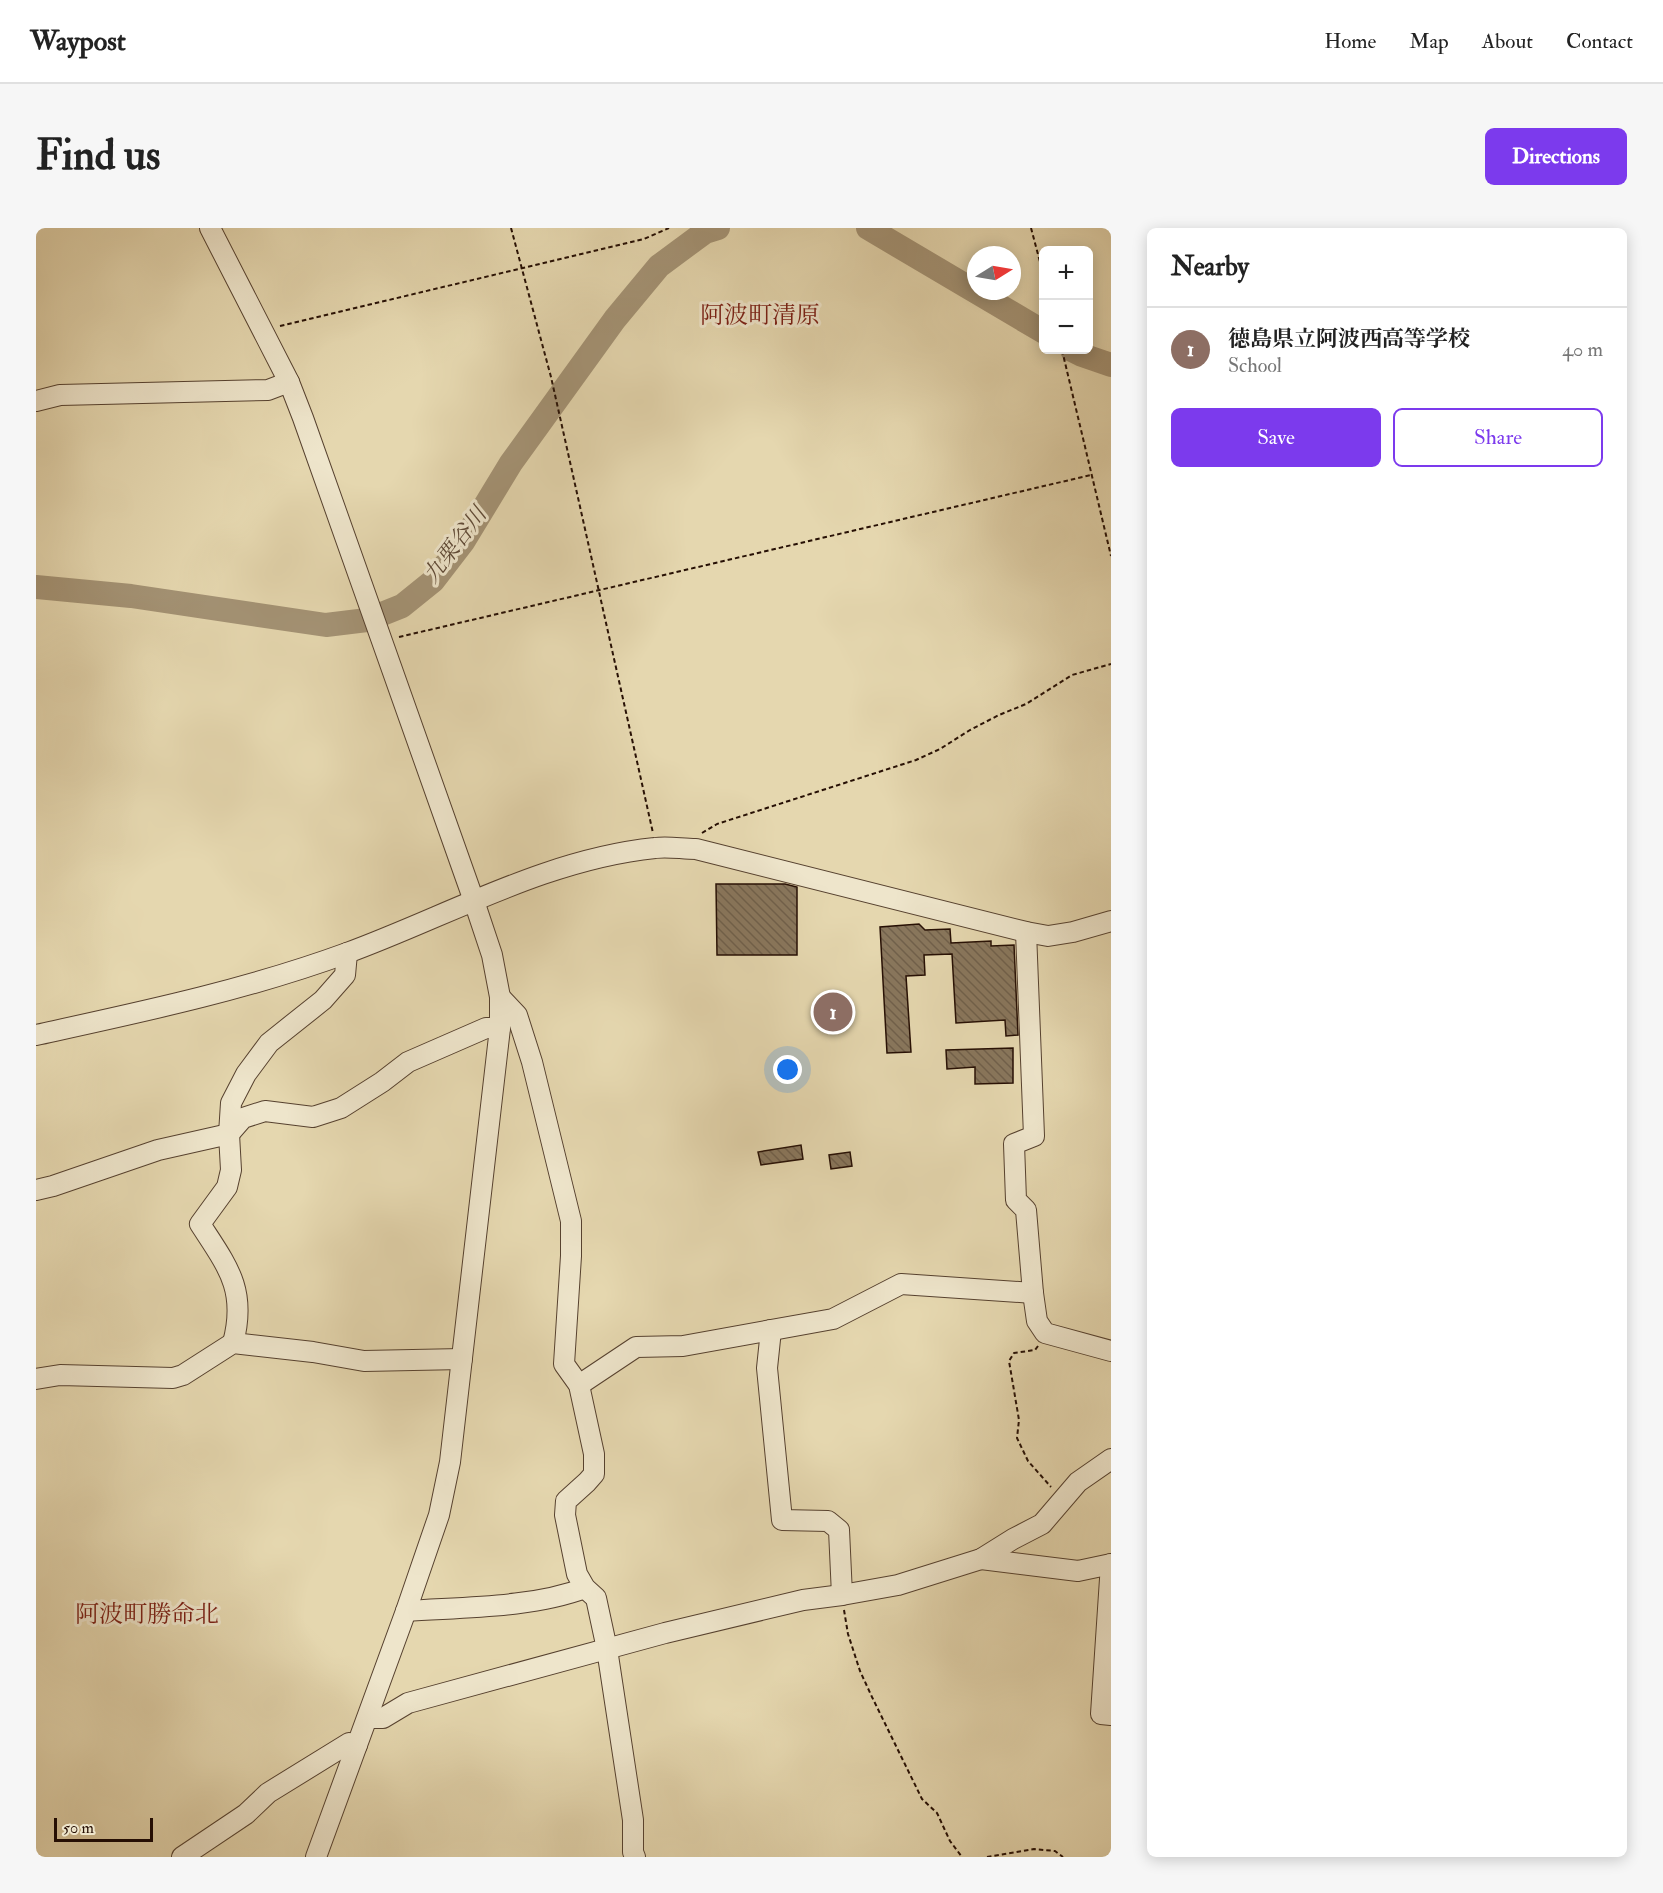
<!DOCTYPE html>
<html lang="en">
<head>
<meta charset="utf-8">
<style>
  :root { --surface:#fff; --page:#f6f6f6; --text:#222; --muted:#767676; --line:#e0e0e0; --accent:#7c3aed }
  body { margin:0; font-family:"IM FELL Double Pica","Noto Serif JP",serif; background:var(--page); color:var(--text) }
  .controls { position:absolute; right:18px; top:18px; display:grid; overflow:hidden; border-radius:9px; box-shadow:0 3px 15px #0003 }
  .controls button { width:54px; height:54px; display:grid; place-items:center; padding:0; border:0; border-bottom:2px solid var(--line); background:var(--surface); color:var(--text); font:30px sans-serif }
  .compass { position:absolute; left:931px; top:18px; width:54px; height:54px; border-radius:50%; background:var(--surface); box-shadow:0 3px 15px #0003; rotate:79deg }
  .scale { position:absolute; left:18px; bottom:15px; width:99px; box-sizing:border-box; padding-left:6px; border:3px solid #260f04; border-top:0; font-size:16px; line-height:21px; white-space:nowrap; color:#260f04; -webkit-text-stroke:4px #eee5cb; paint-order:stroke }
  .you { position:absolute; left:752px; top:842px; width:21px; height:21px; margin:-15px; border:4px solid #fff; border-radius:50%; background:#1a73e8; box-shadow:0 0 0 9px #1a73e833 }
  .badge { display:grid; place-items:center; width:39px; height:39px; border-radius:50%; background:var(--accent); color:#fff; font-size:20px; font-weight:700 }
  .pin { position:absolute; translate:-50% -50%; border:3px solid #fff; box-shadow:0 2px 6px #0006 }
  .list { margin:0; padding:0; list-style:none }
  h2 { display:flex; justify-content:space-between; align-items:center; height:78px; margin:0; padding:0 24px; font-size:26px }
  h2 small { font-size:20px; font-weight:400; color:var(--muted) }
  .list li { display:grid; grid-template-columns:39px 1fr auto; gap:18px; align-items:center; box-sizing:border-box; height:84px; padding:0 24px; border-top:2px solid var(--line) }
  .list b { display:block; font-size:22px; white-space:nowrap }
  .list p { margin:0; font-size:20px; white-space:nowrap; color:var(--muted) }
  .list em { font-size:20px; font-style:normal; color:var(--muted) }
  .actions { display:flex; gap:12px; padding:18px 24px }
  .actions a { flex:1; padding:14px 0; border:2px solid var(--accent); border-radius:9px; text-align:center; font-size:21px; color:var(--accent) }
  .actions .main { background:var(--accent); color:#fff }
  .map { position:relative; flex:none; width:1075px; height:1629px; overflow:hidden; border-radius:9px }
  header { display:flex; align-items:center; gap:36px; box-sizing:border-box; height:84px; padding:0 30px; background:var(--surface); border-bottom:2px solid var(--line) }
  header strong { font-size:28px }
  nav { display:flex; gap:33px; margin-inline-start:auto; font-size:21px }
  .intro { display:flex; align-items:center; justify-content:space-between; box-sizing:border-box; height:144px; padding:0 36px }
  h1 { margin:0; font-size:42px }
  .button { padding:15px 27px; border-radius:9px; background:var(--accent); color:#fff; font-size:21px; font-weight:700 }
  main { display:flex; gap:36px; padding:0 36px }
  aside { flex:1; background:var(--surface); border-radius:9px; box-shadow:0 3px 15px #0003 }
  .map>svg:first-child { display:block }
</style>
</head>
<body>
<header>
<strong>Waypost</strong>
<nav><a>Home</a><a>Map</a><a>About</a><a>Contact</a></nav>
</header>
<div class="intro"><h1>Find us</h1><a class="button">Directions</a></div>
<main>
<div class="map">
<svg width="1075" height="1629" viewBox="0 0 1075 1629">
  <defs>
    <pattern id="building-back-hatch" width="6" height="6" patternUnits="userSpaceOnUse" patternTransform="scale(1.5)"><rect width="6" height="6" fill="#89775d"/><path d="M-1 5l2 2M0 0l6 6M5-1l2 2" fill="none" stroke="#70604b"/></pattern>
  </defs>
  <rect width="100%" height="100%" fill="#e5d7af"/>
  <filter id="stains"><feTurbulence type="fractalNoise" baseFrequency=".00333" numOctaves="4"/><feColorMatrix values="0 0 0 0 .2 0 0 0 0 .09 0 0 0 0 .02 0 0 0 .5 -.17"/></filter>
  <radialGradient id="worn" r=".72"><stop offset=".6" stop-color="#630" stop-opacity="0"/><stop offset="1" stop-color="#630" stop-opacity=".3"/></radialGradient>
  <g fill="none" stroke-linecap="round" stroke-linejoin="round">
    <g stroke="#a49375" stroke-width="24">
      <path d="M832,0L1008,104"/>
      <path d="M1036,122L1046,127L1075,137"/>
      <path d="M0,359L95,368L290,397L331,392L366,378L397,353L427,314L475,235L579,91L623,38L669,4L682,0"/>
    </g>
  </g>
  <g fill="url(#building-back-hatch)" stroke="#260f04" stroke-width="1.5">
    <path d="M680,656H749L761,659V727H681Z"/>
    <path d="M883,696L889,702L914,701L915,715L955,713V718L978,717L982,807L970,808L969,792L920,795L916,726L888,727L889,747L870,748L875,824L851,825L844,699Z"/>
    <path d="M977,820V855L939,856V839L911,841L910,822Z"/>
    <path d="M765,917L767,931L725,937L722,924Z"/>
    <path d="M814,924L816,938L795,941L793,927Z"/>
  </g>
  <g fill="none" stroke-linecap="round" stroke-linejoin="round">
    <defs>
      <g id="minor">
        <path d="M174,0L253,154L267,190L438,673L456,727L464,769V800L414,1234L403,1287L370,1383L280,1629"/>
        <path d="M0,173L24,167L232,162L253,154"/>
        <path d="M990,704L998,908L978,916L980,972L990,982L997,1065L1001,1093L1009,1105L1075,1123"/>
        <path d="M464,769L481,787L496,834L535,993V1028L528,1136L543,1157L558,1226V1246L551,1254L530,1273L529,1287L541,1346L549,1360L560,1370L571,1421L597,1592V1624L599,1629"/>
        <path d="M0,807C105,784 210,762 311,725C412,688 510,631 619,620C632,618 646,621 660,621L990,704L1012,708L1037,704L1075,693"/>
        <path d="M0,962L17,958L122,922L193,906L207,890L229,883L277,889L305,880L346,854L372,834L450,800H464"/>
        <path d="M735,1102L731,1140L746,1292L792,1293L803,1302L806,1367"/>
        <path d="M197,1115C211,1062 192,1039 164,996L191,959L195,942L193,906L195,875L210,846L233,815L287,772L309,747L311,725"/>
        <path d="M0,1151L24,1147L137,1150L147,1147L197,1115L277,1124L328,1133L426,1131"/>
        <path d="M543,1157L600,1119L647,1118L797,1091L865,1056L997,1065"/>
        <path d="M945,1331L1042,1343L1075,1336"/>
        <path d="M1075,1336L1065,1486L1075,1487"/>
        <path d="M370,1383C427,1379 496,1380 549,1360"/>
        <path d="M332,1490H347L372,1475L629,1405L767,1372L806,1367L862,1357L945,1331L977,1311L1006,1296L1042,1254L1075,1231"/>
        <path d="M146,1629L210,1586L232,1565L313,1515L321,1517"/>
      </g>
    </defs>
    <use href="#minor" stroke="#56412f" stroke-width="22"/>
    <g stroke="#260f04" stroke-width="2" stroke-dasharray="4.5 3" stroke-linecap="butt">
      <path d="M475,0L515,149L617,605"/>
      <path d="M995,0L1008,49"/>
      <path d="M244,98L608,11L633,0"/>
      <path d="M1026,122L1075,328"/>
      <path d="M363,409L1055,247"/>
      <path d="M666,605L681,596L880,532L904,521L934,502L963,487L990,476L1036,447L1075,436"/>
      <path d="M1002,1118L999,1122L978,1125L973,1133L983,1192L981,1210L992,1233L1015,1259"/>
      <path d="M808,1382L812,1406L824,1443L836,1469L886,1571L901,1585L914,1613L926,1629"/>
      <path d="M951,1629L998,1621L1019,1623L1027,1629"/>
    </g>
    <use href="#minor" stroke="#eee5cb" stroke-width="20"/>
  </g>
  <g text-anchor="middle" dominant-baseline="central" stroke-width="6" stroke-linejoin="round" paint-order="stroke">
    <g font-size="22" font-style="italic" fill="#5f4a37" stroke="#eee5cb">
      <text transform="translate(419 317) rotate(-53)">九栗谷川</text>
    </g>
    <g font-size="24" fill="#7a1f14" stroke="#eee5cb">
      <text x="724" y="87">阿波町清原</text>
      <text x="111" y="1386">阿波町勝命北</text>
    </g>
  </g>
  <rect width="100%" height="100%" filter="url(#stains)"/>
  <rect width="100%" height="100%" fill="url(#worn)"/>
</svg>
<div class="controls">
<button>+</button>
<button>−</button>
</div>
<svg class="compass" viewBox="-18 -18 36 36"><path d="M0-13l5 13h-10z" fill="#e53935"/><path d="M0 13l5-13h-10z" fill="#767676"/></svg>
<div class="scale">50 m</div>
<div class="you"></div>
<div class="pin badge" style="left:797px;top:784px;background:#8d6e63">1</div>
</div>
<aside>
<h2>Nearby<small></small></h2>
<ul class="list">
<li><span class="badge" style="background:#8d6e63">1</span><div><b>徳島県立阿波西高等学校</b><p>School</p></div><em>40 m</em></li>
</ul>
<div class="actions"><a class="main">Save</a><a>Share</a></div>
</aside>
</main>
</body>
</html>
